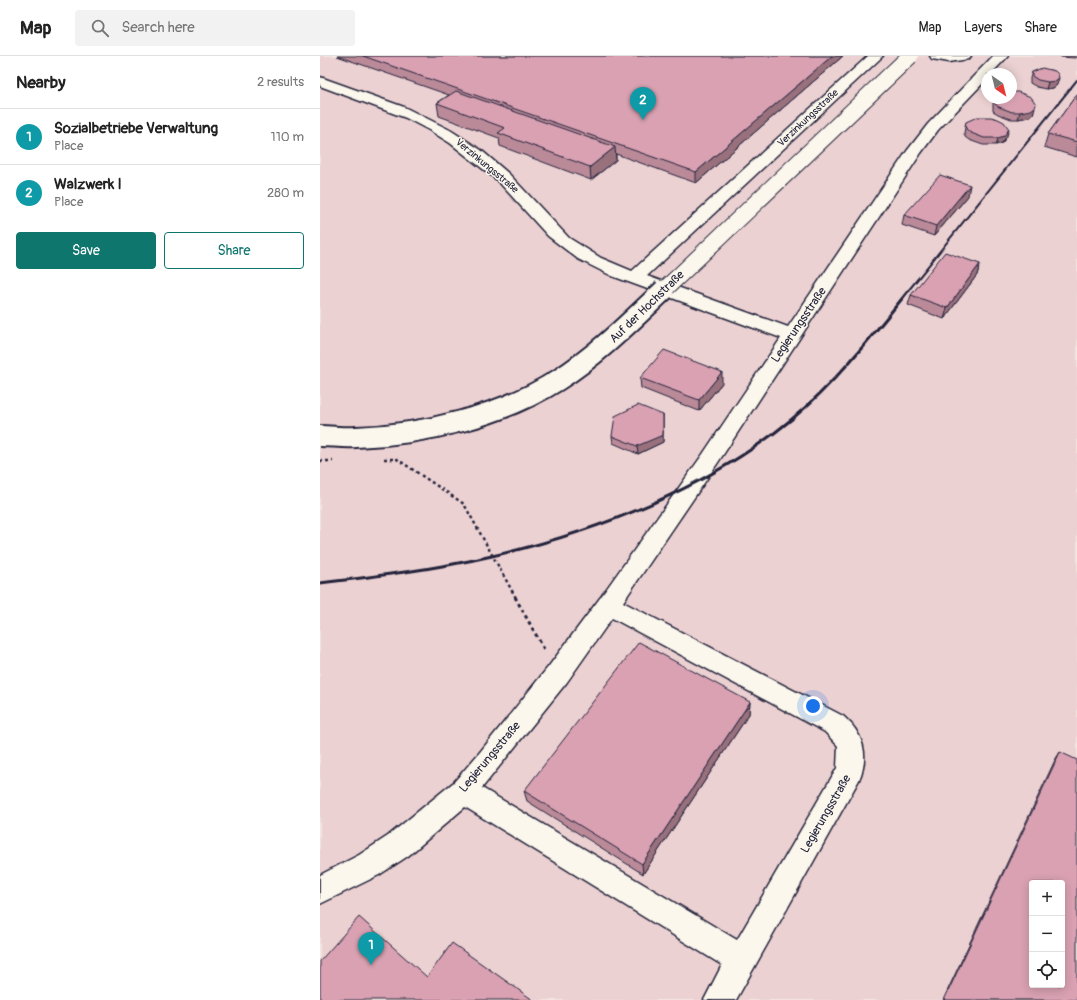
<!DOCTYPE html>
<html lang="en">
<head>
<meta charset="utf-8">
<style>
  :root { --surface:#fff; --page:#f2f2f2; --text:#222; --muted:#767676; --line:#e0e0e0; --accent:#0f766e }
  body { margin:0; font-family:Pangolin,sans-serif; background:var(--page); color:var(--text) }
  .controls { position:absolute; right:12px; bottom:12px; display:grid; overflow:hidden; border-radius:4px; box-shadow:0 2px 10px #0003 }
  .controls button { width:36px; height:36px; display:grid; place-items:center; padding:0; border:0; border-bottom:1px solid var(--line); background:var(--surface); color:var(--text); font:20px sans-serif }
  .compass { position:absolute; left:661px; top:12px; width:36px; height:36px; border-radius:50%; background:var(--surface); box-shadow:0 2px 10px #0003; rotate:145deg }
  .you { position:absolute; left:493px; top:650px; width:14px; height:14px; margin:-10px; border:3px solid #fff; border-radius:50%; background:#1a73e8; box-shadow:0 0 0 6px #1a73e833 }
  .badge { display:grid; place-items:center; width:26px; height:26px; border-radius:50%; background:var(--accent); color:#fff; font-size:13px; font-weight:700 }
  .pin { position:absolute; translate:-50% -33px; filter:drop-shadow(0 1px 2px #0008) }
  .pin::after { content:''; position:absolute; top:21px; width:14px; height:12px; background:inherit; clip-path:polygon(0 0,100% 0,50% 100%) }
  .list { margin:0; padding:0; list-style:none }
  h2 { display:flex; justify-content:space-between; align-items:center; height:52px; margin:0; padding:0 16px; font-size:17px }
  h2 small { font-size:13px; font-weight:400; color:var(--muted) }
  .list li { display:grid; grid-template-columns:26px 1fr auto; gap:12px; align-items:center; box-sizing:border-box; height:56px; padding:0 16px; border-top:1px solid var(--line) }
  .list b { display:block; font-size:15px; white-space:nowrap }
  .list p { margin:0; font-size:13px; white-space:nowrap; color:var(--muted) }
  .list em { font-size:13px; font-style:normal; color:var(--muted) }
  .actions { display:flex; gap:8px; padding:12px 16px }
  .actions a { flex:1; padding:9px 0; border:1px solid var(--accent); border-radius:4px; text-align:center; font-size:14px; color:var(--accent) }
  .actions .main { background:var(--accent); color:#fff }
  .icon { flex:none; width:22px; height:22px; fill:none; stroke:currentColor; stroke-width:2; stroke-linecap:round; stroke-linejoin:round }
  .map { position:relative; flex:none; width:757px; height:944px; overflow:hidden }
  header { display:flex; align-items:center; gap:24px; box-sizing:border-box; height:56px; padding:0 20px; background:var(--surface); border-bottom:1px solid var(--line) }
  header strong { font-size:19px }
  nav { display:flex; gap:22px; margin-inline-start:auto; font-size:14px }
  .search { width:280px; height:36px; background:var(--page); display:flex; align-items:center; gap:10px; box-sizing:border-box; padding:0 14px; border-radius:4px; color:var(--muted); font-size:15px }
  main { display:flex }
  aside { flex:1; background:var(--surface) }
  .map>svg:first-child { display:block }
</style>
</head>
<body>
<header>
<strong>Map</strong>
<div class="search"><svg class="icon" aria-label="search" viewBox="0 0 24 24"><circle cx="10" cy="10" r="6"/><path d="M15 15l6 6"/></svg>Search here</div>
<nav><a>Map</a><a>Layers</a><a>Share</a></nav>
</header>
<main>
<aside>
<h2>Nearby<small>2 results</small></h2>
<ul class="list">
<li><span class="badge" style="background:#0f9aa8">1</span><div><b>Sozialbetriebe Verwaltung</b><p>Place</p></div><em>110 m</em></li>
<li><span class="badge" style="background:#0f9aa8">2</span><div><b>Walzwerk I</b><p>Place</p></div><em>280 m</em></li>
</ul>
<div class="actions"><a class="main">Save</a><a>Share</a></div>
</aside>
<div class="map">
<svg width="757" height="944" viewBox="0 0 757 944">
  <rect width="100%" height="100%" fill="#f4e6e0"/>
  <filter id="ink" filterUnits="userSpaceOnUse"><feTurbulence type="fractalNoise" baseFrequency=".025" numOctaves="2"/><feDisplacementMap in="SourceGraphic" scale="8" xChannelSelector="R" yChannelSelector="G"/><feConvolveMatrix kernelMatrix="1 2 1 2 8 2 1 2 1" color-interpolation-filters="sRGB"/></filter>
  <g filter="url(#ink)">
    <path fill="#ecd1d2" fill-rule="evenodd" d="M0,0H757V944H0ZM667,18H691V42H667ZM712,827H742V929H712Z"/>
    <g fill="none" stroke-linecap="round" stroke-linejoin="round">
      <defs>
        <g id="minor">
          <path d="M548,0H563L327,220L468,271L587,95L608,68L673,0H688L671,18H667V23L618,74L601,97L397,408L303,546L523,660C543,677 550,699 539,724L416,944H384L402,909L145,751L88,800L59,819L0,848V819L39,799L68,780L134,726L160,696L229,610L280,542L383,398L461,282L292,220L258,203L228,180L177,124L130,87L109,74L86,62L0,30V21L84,51L130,74L161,94L189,118L249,182L281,202L312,215ZM292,562L505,676L518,690L517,712L417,884L162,732L247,626Z"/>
          <path d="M610,0H651L649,3L629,6L612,3Z"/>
        </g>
      </defs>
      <use href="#minor" stroke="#22223b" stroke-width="3"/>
      <g stroke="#22223b" stroke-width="2.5" stroke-dasharray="3 3" stroke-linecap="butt">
        <path d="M64,403H77L144,448L196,542"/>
        <path d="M0,405H13"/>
      </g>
      <path stroke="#22223b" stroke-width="3" stroke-dasharray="3.5 3.5" stroke-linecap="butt" d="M195,541L225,595"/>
      <use href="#minor" fill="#fbf7ec" fill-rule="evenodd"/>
      <path stroke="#22223b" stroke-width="2" d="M588,235L757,24"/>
      <path stroke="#22223b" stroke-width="3" d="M0,527C58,520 116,513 172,500C277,476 389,432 472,363C517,325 552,280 589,234"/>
      <defs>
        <path id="minor-bridge-far1" d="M343,235L590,0"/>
        <path id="minor-bridge" d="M0,380C12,380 24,382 36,381C102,379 182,360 238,324C277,299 310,266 344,234"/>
      </defs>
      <use href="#minor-bridge-far1" stroke="#22223b" stroke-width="18" stroke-linecap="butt"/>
      <use href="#minor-bridge" stroke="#22223b" stroke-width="24" stroke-linecap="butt"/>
      <use href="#minor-bridge-far1" stroke="#fbf7ec" stroke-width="16"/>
      <use href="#minor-bridge" stroke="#fbf7ec" stroke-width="20"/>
    </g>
    <g fill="#bb8a99" stroke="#22223b">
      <path d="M17,0H523L376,127L296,98V104L271,124L180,90L179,82L119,60L117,47L129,39Z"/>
      <path d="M740,0H757L755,2L741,1Z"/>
      <path d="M712,16L737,29L733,32L726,33L717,31L710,27V22Z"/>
      <path d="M757,38V101L724,91L728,78Z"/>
      <path d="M674,42H691L714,55L713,58L709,61L698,63H691L678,58L673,55V48Z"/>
      <path d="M646,66L687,80L682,87L676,89H663L649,84L645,81L644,77Z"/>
      <path d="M648,140L614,180L582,169L584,159Z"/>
      <path d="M660,208L657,219L624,263L588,249L591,239Z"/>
      <path d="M320,322L402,327L379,355L321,332Z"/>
      <path d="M343,359V386L318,398L293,387L292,380Z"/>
      <path d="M430,646L429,658L323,818L207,745L204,735Z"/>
      <path d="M740,696L757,944H623L735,704Z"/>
    </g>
    <g fill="#98717d" stroke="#22223b">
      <path d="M512,0H523L376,127V116Z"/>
      <path d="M739,22L737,29L733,32L726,33L728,26Z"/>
      <path d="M716,48L713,58L709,61L698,63L700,56Z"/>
      <path d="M689,73L687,80L682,87L676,89L678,82Z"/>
      <path d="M295,91L296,104L271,124L270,111Z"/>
      <path d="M650,129L648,140L614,180L616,170Z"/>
      <path d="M660,208L657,219L624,263L627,252Z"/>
      <path d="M402,316V327L379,355V344Z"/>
      <path d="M343,359V386L318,398L317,390Z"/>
      <path d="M430,646L429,658L323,818L322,808Z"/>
    </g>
    <g fill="#d9a1b2" stroke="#22223b" fill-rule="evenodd">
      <path d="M43,0H512L376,116Z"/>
      <path d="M722,12L735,15L738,18L739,22L735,25L728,26L718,24L712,20V16Z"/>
      <path d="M136,35L295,91L270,111L178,77L185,72L117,47Z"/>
      <path d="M691,36H698L711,41L716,48L715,51L711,54L700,56H692L679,51L675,48V42H691Z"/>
      <path d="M757,38V86L728,78Z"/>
      <path d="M657,61H671L678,63L684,66L689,73L684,80L678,82H664L651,77L647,74L645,70L646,66Z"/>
      <path d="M620,119L650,129L616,170L584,159Z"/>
      <path d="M625,196L660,208L627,252L591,239Z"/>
      <path d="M344,294L402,316L379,344L320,322Z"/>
      <path d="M318,349L343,359V379L317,390L292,380L295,360Z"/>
      <path d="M319,586L430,646L322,808L204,735Z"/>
      <path d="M740,696L757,704V944H624ZM712,827H742V929H712Z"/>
      <path d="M39,861L107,921L132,887L213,944H0V905Z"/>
    </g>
  </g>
  <g text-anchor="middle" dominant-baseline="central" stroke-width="3" stroke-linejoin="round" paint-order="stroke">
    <g font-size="10" fill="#22223b" stroke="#fbf7ec">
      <text transform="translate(488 62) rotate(-43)">Verzinkungsstraße</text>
      <text transform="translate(167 110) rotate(40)">Verzinkungsstraße</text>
    </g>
    <g font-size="12" fill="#22223b" stroke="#fbf7ec">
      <text transform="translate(327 251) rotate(-44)">Auf der Hochstraße</text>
      <text transform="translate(479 269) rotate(-56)">Legierungsstraße</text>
      <text transform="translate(170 701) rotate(-50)">Legierungsstraße</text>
      <text transform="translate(506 758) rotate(-60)">Legierungsstraße</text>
    </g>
  </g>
</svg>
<div class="controls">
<button>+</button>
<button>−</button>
<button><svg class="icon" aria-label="locate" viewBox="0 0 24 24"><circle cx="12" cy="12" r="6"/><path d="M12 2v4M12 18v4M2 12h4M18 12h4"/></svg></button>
</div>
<svg class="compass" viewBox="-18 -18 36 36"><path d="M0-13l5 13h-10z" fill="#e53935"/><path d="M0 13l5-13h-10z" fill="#767676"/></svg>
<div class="you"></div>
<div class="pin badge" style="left:51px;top:909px;background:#0f9aa8">1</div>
<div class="pin badge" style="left:323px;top:64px;background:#0f9aa8">2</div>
</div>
</main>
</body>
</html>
